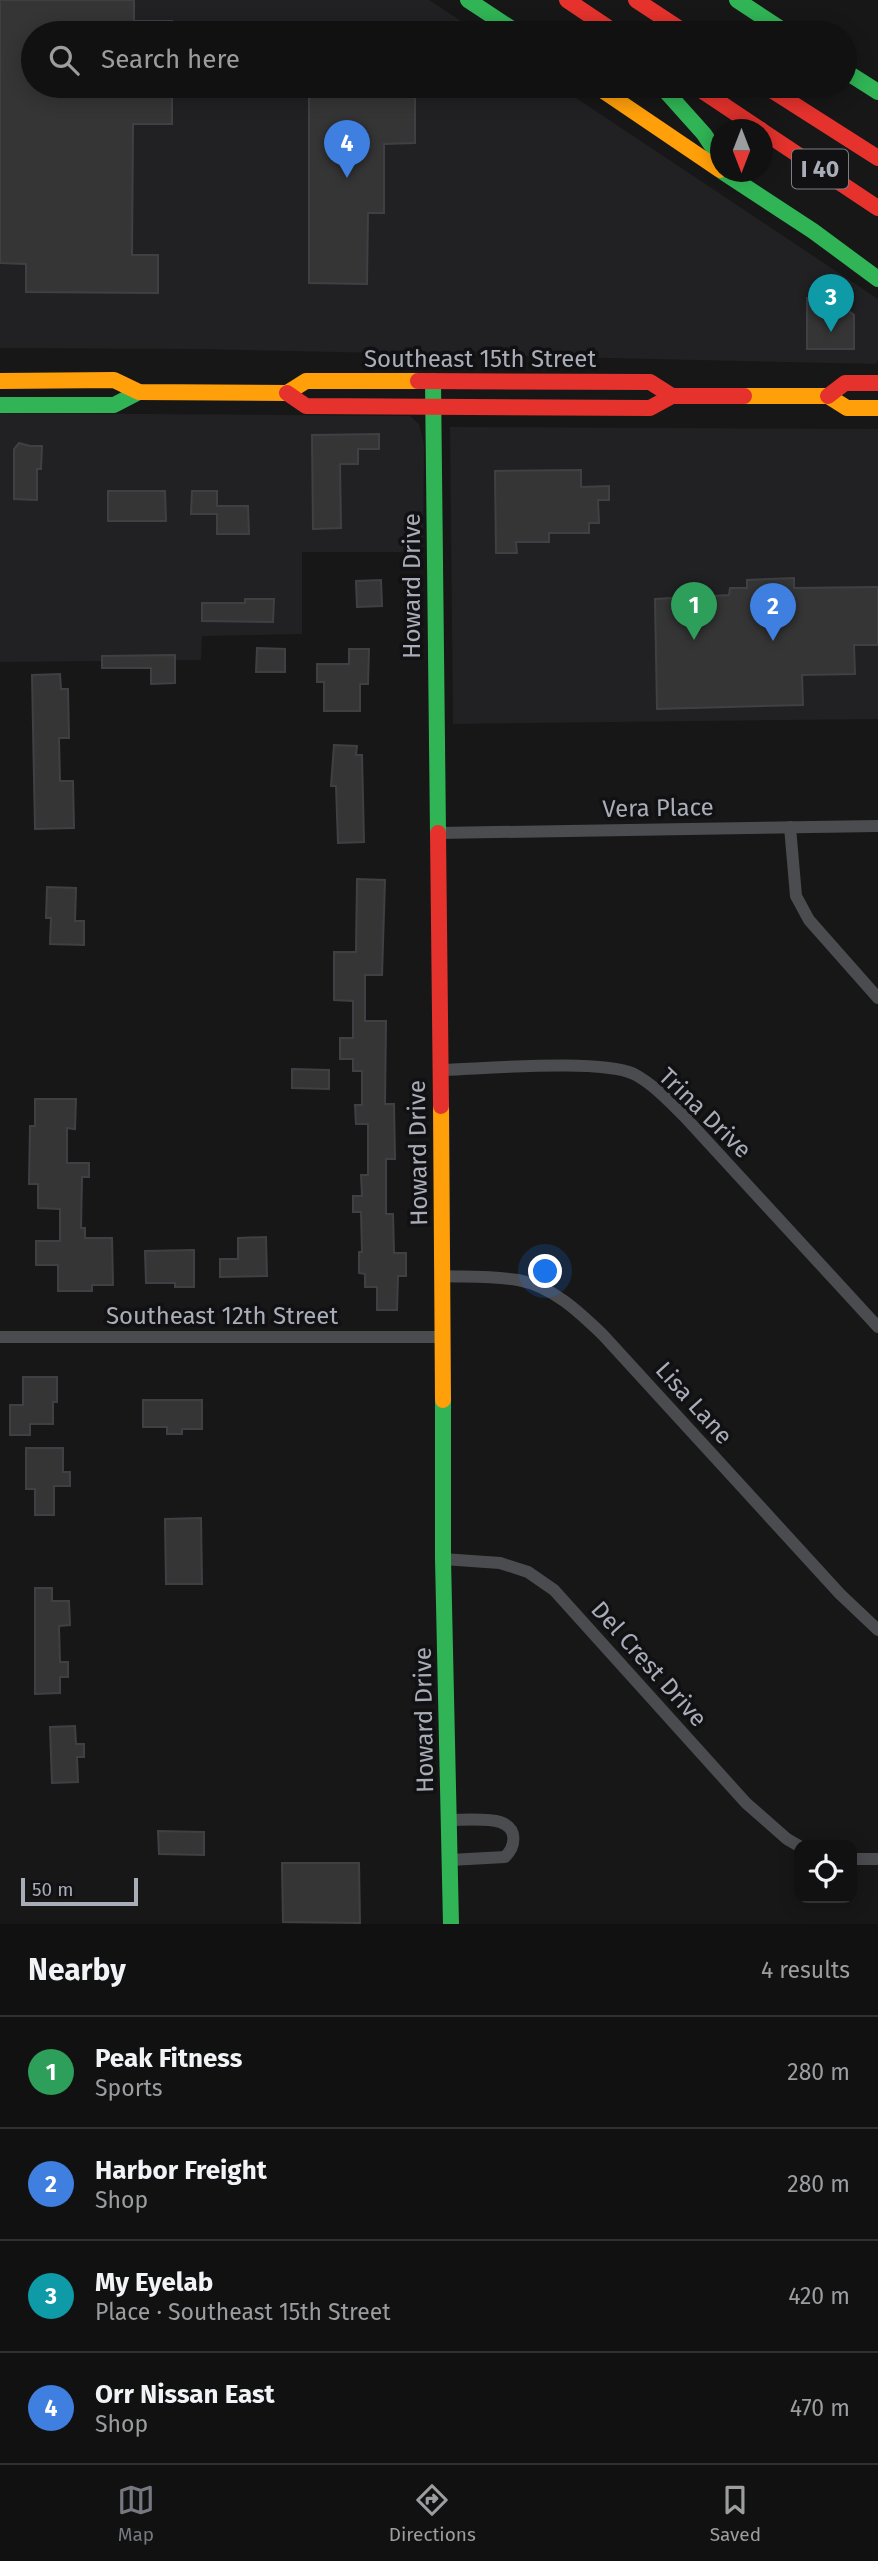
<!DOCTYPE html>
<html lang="en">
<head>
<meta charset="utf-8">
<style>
  :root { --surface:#111; --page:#1e1f1f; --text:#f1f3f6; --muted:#9c9d9f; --line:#303131; --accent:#757880 }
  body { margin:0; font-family:"Fira Sans",sans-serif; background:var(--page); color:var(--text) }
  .controls { position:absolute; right:21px; bottom:21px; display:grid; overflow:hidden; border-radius:14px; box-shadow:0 4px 18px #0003 }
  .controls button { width:63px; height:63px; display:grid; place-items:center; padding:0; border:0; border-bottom:2px solid var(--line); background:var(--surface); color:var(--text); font:35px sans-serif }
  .compass { position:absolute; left:710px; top:119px; width:63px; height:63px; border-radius:50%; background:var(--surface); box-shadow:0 4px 18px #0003; rotate:180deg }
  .scale { position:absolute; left:21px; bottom:18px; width:117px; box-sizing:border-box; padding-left:7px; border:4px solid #a8adb8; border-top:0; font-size:19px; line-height:24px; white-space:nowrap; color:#a8adb8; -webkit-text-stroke:5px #111113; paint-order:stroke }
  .you { position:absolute; left:546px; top:1272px; width:24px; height:24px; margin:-18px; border:5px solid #fff; border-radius:50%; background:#1a73e8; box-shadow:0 0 0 10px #1a73e833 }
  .badge { display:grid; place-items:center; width:46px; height:46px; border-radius:50%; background:var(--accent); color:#fff; font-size:23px; font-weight:700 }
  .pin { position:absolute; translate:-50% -58px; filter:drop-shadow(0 2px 4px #0008) }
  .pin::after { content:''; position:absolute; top:37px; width:24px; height:21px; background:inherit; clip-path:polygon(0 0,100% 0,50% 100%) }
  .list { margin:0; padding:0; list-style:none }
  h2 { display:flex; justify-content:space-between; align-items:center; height:91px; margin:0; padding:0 28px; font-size:30px }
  h2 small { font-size:23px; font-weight:400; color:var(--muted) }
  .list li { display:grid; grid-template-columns:46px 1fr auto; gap:21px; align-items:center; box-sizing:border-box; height:112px; padding:0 28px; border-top:2px solid var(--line) }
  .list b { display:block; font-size:26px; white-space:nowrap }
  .list p { margin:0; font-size:23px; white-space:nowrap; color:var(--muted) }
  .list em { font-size:23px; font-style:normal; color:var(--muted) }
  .icon { flex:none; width:38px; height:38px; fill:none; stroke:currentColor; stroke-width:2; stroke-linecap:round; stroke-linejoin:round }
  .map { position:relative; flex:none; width:878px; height:1924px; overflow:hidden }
  .search { position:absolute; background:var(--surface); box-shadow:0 4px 18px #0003; left:21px; right:21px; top:21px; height:77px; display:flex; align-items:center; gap:18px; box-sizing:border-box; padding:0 24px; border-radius:38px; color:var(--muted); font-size:26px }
  .sheet { height:539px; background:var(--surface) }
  nav { display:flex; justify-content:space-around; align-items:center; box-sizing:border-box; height:98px; border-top:2px solid var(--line); background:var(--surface); font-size:19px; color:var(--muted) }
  nav a { display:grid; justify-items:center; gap:4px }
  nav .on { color:var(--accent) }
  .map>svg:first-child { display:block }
</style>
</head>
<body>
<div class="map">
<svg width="878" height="1924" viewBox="0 0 878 1924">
  <rect width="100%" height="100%" fill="#171717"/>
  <g fill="#212123">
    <path d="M0,0H429L479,33H33V86H558L878,299V360L876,364L203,349L0,348Z"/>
    <path d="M0,413L410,416L419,424L424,445L423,552H302V634L202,636L201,660L0,662Z"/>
    <path d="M450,427L878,429V719L453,724Z"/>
  </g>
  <g fill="#353536" stroke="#3f4043" stroke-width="2">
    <path d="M0,0H134V21H172V33H33V86H172V124H133L132,255H158V293L26,292V264L0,263Z"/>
    <path d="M309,86H415V143L384,144V213H368L367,284L309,283Z"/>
    <path d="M807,298H832L854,315V349H807Z"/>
    <path d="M379,434V449H358V464H340L341,528L313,529L312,435Z"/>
    <path d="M19,443L30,446H42L41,469H37V500L14,499V449Z"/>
    <path d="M581,470V487L609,486V500H598L599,523H589V533H549V542H516L517,553H496L495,471Z"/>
    <path d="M108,491H165L166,521H108Z"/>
    <path d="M192,491H217V506H248L249,534H217V514H191Z"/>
    <path d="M794,578V588L878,587V645H854L855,674L802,675L803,705L657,709L655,599L729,595L730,588H747V580Z"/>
    <path d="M381,580L382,606L357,607L356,581Z"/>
    <path d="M245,599H274L273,622L202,621V603H245Z"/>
    <path d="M257,648L285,649V672H256Z"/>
    <path d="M349,649H369L368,684H360V711H324V682H317V664H349Z"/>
    <path d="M175,655V683L151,684V668H102V656Z"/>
    <path d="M60,674L61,689H68L69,738H59L60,781H73L74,828L35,829L32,675Z"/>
    <path d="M334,745L357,746L356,755H362L364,842L338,843L336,786H331Z"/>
    <path d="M357,879L385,880L382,975H365V1021H386L385,1104H394L395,1159H386V1214H393L394,1253H406V1276H398L397,1310H377V1287H365V1274L359,1273V1252H362L361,1212H353V1196H362L361,1175H368V1124H356L355,1105H362V1071H353V1059H340V1038H353V1001L334,1000V952H356Z"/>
    <path d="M47,887L76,888L75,921H84V945L50,944L51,918H46Z"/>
    <path d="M292,1069L329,1070V1089L292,1088Z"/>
    <path d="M35,1099H76L75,1129L67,1128V1163H89V1177H82L81,1228H85V1238H112L113,1285H92V1291H58V1265H36V1241H60V1209L38,1208V1184H29L30,1126H35Z"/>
    <path d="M266,1237L267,1276L220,1277V1259H238V1238Z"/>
    <path d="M194,1250V1287H175V1283H146L145,1251Z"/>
    <path d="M23,1377H57V1402H53V1424H30V1435H10V1405H23Z"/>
    <path d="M143,1400H202V1429H182V1434H167V1427H143Z"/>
    <path d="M26,1448H63V1472H70V1486H54V1515H35V1489H26Z"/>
    <path d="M201,1518L202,1584H166L165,1519Z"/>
    <path d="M35,1588H52V1601H69L70,1625L59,1626L60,1662H68V1677H60V1693L35,1694Z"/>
    <path d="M75,1726L76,1744H84V1757H77L78,1782L52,1783L50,1727Z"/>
    <path d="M158,1831L204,1832V1855L159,1854Z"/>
    <path d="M282,1863H359L360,1923L283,1922Z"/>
  </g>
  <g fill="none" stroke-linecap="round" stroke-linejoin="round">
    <g stroke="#4b4c50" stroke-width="12">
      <path d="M790,827L796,896L809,920L878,998"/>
      <path d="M438,833L878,826"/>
      <path d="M440,1070C482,1069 601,1058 634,1074C653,1084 669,1101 684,1116L878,1327"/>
      <path d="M442,1276C466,1277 493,1276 518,1280C552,1286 579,1312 603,1335L840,1594L878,1630"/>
      <path d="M0,1337H443"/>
      <path d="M443,1559L500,1563L528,1572L554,1590L746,1803L787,1839L799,1846"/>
      <path d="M449,1820C463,1820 488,1818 500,1822C518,1828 516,1846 505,1857L450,1860"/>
      <path d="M852,1859H878"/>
    </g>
    <g stroke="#30b455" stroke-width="16">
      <path d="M468,0L518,33"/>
      <path d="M737,0L787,33"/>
      <path d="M845,71L878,92"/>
      <path d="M845,73L851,75"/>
      <path d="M661,86L704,134L720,158"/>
      <path d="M723,172L813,231L878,279"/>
      <path d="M433,381L438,833"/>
      <path d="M0,405H114L139,392"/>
      <path d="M443,1400V1559L451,1924"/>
    </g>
    <g stroke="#ff9f0a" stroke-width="16">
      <path d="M596,86L720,170"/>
      <path d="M0,381L114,380L139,392L287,393L306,381H418"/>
      <path d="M744,396H828L847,408H878"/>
      <path d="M441,1106L443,1400"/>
    </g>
    <g stroke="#e5322d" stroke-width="16">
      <path d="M567,0L616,33"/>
      <path d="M636,0L686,33"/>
      <path d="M695,86L761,130"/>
      <path d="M765,86L878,158"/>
      <path d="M762,131L878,208"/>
      <path d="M418,381L650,382L672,396"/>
      <path d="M287,393L306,406L650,408L672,396H744"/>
      <path d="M828,396L845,383H878"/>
      <path d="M438,833L441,1106"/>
    </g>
  </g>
  <g text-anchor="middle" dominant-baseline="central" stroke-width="7" stroke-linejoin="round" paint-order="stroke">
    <rect fill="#111113" stroke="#7b7e86" stroke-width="2" x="792" y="149.5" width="56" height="39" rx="5"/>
    <g font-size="23" font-weight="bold" fill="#a8adb8">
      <text x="820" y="169">I 40</text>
    </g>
    <g font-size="24" fill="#a8adb8" stroke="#111113">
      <text x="480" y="359">Southeast 15th Street</text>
      <text transform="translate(412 586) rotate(-90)">Howard Drive</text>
      <text transform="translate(658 808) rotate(-1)">Vera Place</text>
      <text transform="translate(705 1113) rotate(44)">Trina Drive</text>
      <text transform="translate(418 1153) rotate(-91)">Howard Drive</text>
      <text x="222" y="1316">Southeast 12th Street</text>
      <text transform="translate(694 1403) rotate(48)">Lisa Lane</text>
      <text transform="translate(649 1664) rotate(48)">Del Crest Drive</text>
      <text transform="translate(424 1720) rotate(-91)">Howard Drive</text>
    </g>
  </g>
</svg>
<div class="controls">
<button><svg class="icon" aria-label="locate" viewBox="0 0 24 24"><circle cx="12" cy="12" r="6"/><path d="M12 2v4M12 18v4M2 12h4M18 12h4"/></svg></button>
</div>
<svg class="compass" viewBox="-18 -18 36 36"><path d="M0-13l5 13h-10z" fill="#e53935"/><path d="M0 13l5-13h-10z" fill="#9c9d9f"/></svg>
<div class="scale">50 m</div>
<div class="you"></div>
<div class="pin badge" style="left:694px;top:640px;background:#2e9e5b">1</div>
<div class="pin badge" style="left:773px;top:641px;background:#3f7fe0">2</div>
<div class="pin badge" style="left:831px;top:332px;background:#0f9aa8">3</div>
<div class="pin badge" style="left:347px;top:178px;background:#3f7fe0">4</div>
<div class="search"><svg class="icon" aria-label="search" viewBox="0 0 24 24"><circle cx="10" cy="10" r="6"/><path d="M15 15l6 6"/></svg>Search here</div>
</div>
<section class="sheet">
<h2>Nearby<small>4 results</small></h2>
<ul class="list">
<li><span class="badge" style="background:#2e9e5b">1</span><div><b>Peak Fitness</b><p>Sports</p></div><em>280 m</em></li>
<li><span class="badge" style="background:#3f7fe0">2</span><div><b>Harbor Freight</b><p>Shop</p></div><em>280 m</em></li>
<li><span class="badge" style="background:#0f9aa8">3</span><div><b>My Eyelab</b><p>Place · Southeast 15th Street</p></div><em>420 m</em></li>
<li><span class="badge" style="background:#3f7fe0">4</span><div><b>Orr Nissan East</b><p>Shop</p></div><em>470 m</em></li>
</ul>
</section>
<nav>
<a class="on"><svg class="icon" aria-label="map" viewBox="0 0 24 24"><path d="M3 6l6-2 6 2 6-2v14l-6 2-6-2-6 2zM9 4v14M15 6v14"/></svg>Map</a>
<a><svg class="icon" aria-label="directions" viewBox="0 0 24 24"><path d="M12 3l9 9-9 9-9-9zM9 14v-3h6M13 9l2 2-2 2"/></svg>Directions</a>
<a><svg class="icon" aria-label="saved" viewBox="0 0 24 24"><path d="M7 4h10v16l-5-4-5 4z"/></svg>Saved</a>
</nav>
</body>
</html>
